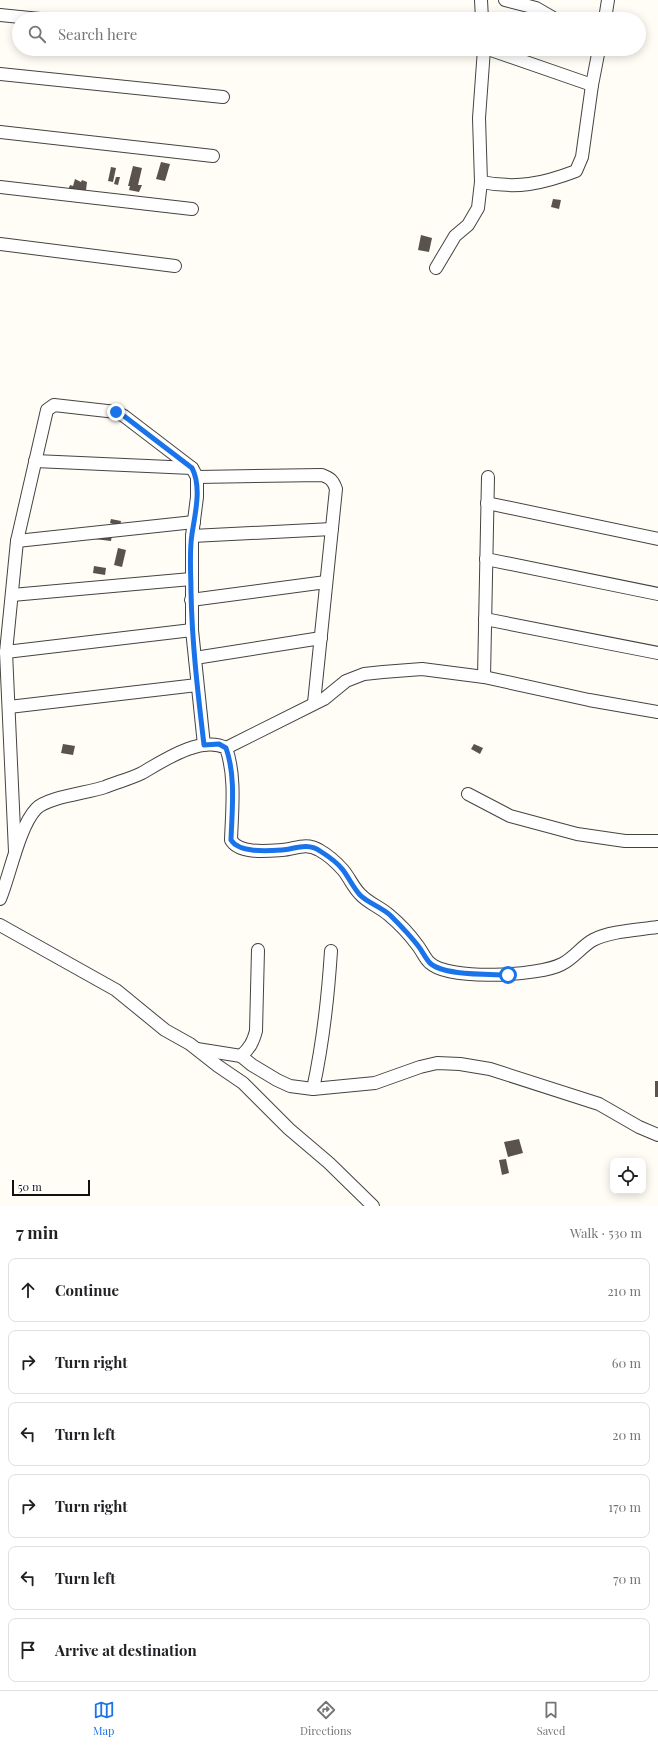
<!DOCTYPE html>
<html lang="en">
<head>
<meta charset="utf-8">
<style>
  :root { --surface:#fff; --page:#f6f6f6; --text:#202124; --muted:#757577; --line:#e0e0e0; --accent:#1a73e8 }
  body { margin:0; font-family:"Playfair Display",serif; background:var(--page); color:var(--text) }
  .controls { position:absolute; right:12px; bottom:12px; display:grid; overflow:hidden; border-radius:8px; box-shadow:0 2px 10px #0003 }
  .controls button { width:36px; height:36px; display:grid; place-items:center; padding:0; border:0; border-bottom:1px solid var(--line); background:var(--surface); color:var(--text); font:20px sans-serif }
  .scale { position:absolute; left:12px; bottom:10px; width:78px; box-sizing:border-box; padding-left:4px; border:2px solid #111; border-top:0; font-size:11px; line-height:14px; white-space:nowrap; color:#111; -webkit-text-stroke:3px #fff; paint-order:stroke }
  .stop { position:absolute; width:12px; height:12px; margin:-9px; border:3px solid #1a73e8; border-radius:50%; background:#fff }
  .stop.end { background:#1a73e8; border-color:#fff; box-shadow:0 1px 4px #0008 }
  .list { margin:0; padding:0; list-style:none }
  h2 { display:flex; justify-content:space-between; align-items:center; height:52px; margin:0; padding:0 16px; font-size:17px }
  h2 small { font-size:13px; font-weight:400; color:var(--muted) }
  .list li { display:grid; grid-template-columns:26px 1fr auto; gap:12px; align-items:center; box-sizing:border-box; height:64px; margin:0 8px 8px; padding:0 8px; border:1px solid var(--line); border-radius:8px }
  .list b { display:block; font-size:15px; white-space:nowrap }
  .list em { font-size:13px; font-style:normal; color:var(--muted) }
  .icon { flex:none; width:22px; height:22px; fill:none; stroke:currentColor; stroke-width:2; stroke-linecap:round; stroke-linejoin:round }
  .map { position:relative; flex:none; width:658px; height:1206px; overflow:hidden }
  .search { position:absolute; background:var(--surface); box-shadow:0 2px 10px #0003; left:12px; right:12px; top:12px; height:44px; display:flex; align-items:center; gap:10px; box-sizing:border-box; padding:0 14px; border-radius:22px; color:var(--muted); font-size:15px }
  .sheet { height:484px; background:var(--surface) }
  nav { display:flex; justify-content:space-around; align-items:center; box-sizing:border-box; height:56px; border-top:1px solid var(--line); background:var(--surface); font-size:11px; color:var(--muted) }
  nav a { display:grid; justify-items:center; gap:2px }
  nav .on { color:var(--accent) }
  .map>svg:first-child { display:block }
</style>
</head>
<body>
<div class="map">
<svg width="658" height="1206" viewBox="0 0 658 1206">
  <rect width="100%" height="100%" fill="#fffdf5"/>
  <g fill="#5a524d">
    <path d="M161,162L170,164L165,181L156,179Z"/>
    <path d="M133,166L142,168L138,185H142L139,192L129,190L130,186H128Z"/>
    <path d="M111,167L116,168L113,182L108,181Z"/>
    <path d="M116,177H120L118,185L114,184Z"/>
    <path d="M75,179L81,182L82,180L87,182L85,198L67,193L70,185L73,186Z"/>
    <path d="M553,199L561,200L559,209L551,207Z"/>
    <path d="M421,235L432,238L429,252L418,250Z"/>
    <path d="M111,519L121,521L120,526L110,523Z"/>
    <path d="M95,533L112,535L111,541L94,539Z"/>
    <path d="M118,548L126,550L122,567L114,565Z"/>
    <path d="M94,566L106,568L105,575L93,573Z"/>
    <path d="M63,744L75,746L73,755L61,753Z"/>
    <path d="M474,744L483,748L480,754L471,749Z"/>
    <rect x="655" y="1081" width="3" height="16"/>
    <path d="M519,1139L523,1153L508,1157L504,1142Z"/>
    <path d="M506,1159L509,1173L502,1175L499,1160Z"/>
  </g>
  <g fill="none" stroke-linecap="round" stroke-linejoin="round">
    <defs>
      <g id="minor">
        <path d="M481,0L482,19"/>
        <path d="M505,0L536,8L555,19"/>
        <path d="M0,15L40,19"/>
        <path d="M605,19L608,0"/>
        <path d="M488,49L592,85"/>
        <path d="M0,74L223,97"/>
        <path d="M0,132L213,156"/>
        <path d="M481,182C517,189 542,184 576,171L582,157L592,85L599,49"/>
        <path d="M0,187L192,209"/>
        <path d="M0,244L175,266"/>
        <path d="M436,268L455,236L468,225L478,208L481,182L479,118L484,49"/>
        <path d="M35,461L192,468"/>
        <path d="M197,477L322,475C330,478 333,480 336,489L314,703"/>
        <path d="M487,503L658,539"/>
        <path d="M192,536L332,529"/>
        <path d="M17,541L194,522"/>
        <path d="M486,559L658,594"/>
        <path d="M12,595L191,579"/>
        <path d="M191,600L326,582"/>
        <path d="M485,619L658,653"/>
        <path d="M6,652L192,630"/>
        <path d="M195,658L321,638"/>
        <path d="M484,677L488,477"/>
        <path d="M9,707L197,685"/>
        <path d="M226,748L324,699L346,681L364,674L383,672L422,669L484,677L589,700L658,712"/>
        <path d="M468,794L510,816L551,827L577,834L625,841H658"/>
        <path d="M15,852L6,652L17,541L47,410L54,405L116,412L124,416L192,468L197,477V497L192,536V630L204,745"/>
        <path d="M0,899C10,875 19,827 36,809C47,797 88,793 105,787C117,782 130,779 142,773C163,761 201,735 226,748C236,776 232,810 231,840C239,854 267,851 282,850C295,849 306,842 319,850C328,855 336,862 343,870C349,877 353,887 360,894C368,903 380,907 389,915C400,924 410,935 418,946C422,951 425,959 430,963C449,981 540,976 562,964C574,958 582,946 593,940C610,931 639,930 658,927"/>
        <path d="M0,925L116,990L165,1030L190,1044L218,1066L243,1083L289,1129L329,1163L373,1206"/>
        <path d="M197,1049L241,1056L252,1065L277,1080L290,1086L313,1089L375,1083L420,1067L437,1063L460,1064L490,1069L599,1104L639,1127L658,1135"/>
        <path d="M241,1056C250,1048 253,1042 256,1031L258,950"/>
        <path d="M313,1089C323,1043 328,998 331,951"/>
      </g>
    </defs>
    <use href="#minor" stroke="#444" stroke-width="14"/>
    <use href="#minor" stroke="#fff" stroke-width="12"/>
  </g>
  <g fill="none" stroke-linecap="round" stroke-linejoin="round">
    <path stroke="#1a73e8" stroke-width="5" d="M116,412L124,416L192,468C202,487 195,514 192,534C189,553 191,573 191,592C192,644 198,694 204,745L219,744L226,748C236,776 232,810 231,840C239,853 267,851 282,850C295,849 307,842 320,851C328,856 337,862 343,870C349,878 353,887 360,895C368,903 381,907 390,915C400,925 410,935 419,947C422,951 425,957 429,962C441,976 489,974 508,975"/>
  </g>
</svg>
<div class="controls">
<button><svg class="icon" aria-label="locate" viewBox="0 0 24 24"><circle cx="12" cy="12" r="6"/><path d="M12 2v4M12 18v4M2 12h4M18 12h4"/></svg></button>
</div>
<div class="scale">50 m</div>
<div class="stop" style="left:508px;top:975px"></div>
<div class="stop end" style="left:116px;top:412px"></div>
<div class="search"><svg class="icon" aria-label="search" viewBox="0 0 24 24"><circle cx="10" cy="10" r="6"/><path d="M15 15l6 6"/></svg>Search here</div>
</div>
<section class="sheet">
<h2>7 min<small>Walk · 530 m</small></h2>
<ul class="list">
<li><svg class="icon" aria-label="ahead" viewBox="0 0 24 24"><path d="M12 20V5M6 11l6-6 6 6"/></svg><div><b>Continue</b></div><em>210 m</em></li>
<li><svg class="icon" aria-label="right" viewBox="0 0 24 24"><path d="M7 20v-9h11M14 6l5 5-5 5"/></svg><div><b>Turn right</b></div><em>60 m</em></li>
<li><svg class="icon" aria-label="left" viewBox="0 0 24 24"><path d="M17 20v-9H6M10 6l-5 5 5 5"/></svg><div><b>Turn left</b></div><em>20 m</em></li>
<li><svg class="icon" aria-label="right" viewBox="0 0 24 24"><path d="M7 20v-9h11M14 6l5 5-5 5"/></svg><div><b>Turn right</b></div><em>170 m</em></li>
<li><svg class="icon" aria-label="left" viewBox="0 0 24 24"><path d="M17 20v-9H6M10 6l-5 5 5 5"/></svg><div><b>Turn left</b></div><em>70 m</em></li>
<li><svg class="icon" aria-label="arrive" viewBox="0 0 24 24"><path d="M6 21V4h12l-3 4 3 4H6"/></svg><div><b>Arrive at destination</b></div></li>
</ul>
</section>
<nav>
<a class="on"><svg class="icon" aria-label="map" viewBox="0 0 24 24"><path d="M3 6l6-2 6 2 6-2v14l-6 2-6-2-6 2zM9 4v14M15 6v14"/></svg>Map</a>
<a><svg class="icon" aria-label="directions" viewBox="0 0 24 24"><path d="M12 3l9 9-9 9-9-9zM9 14v-3h6M13 9l2 2-2 2"/></svg>Directions</a>
<a><svg class="icon" aria-label="saved" viewBox="0 0 24 24"><path d="M7 4h10v16l-5-4-5 4z"/></svg>Saved</a>
</nav>
</body>
</html>
